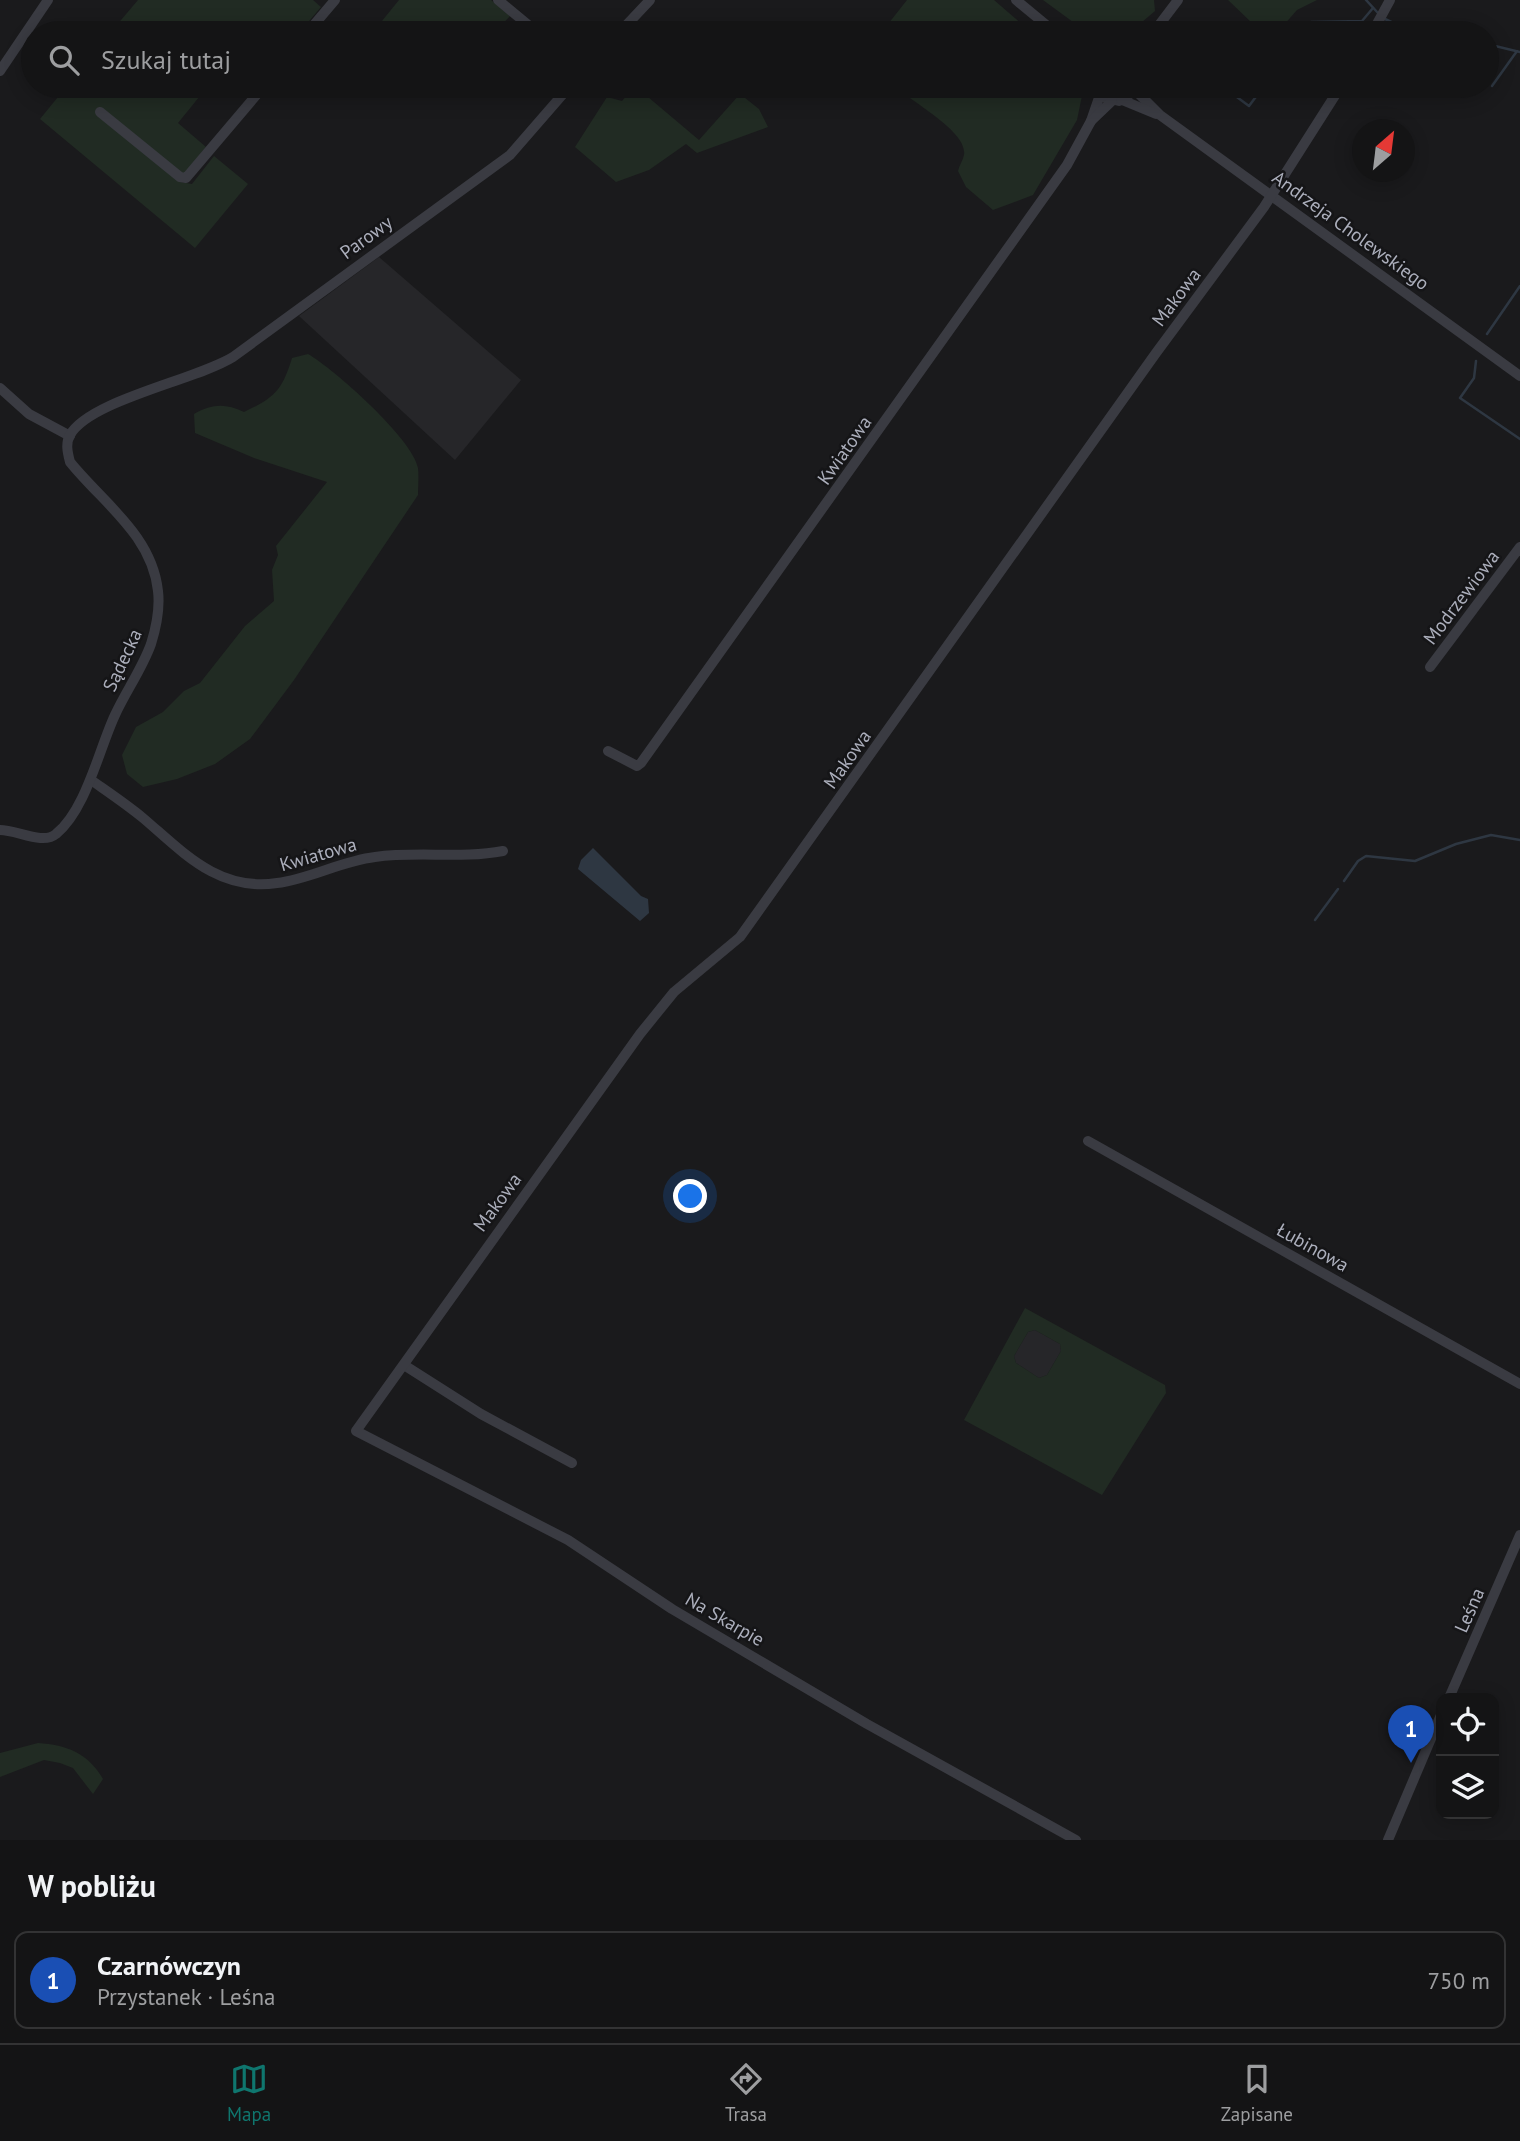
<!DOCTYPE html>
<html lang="pl">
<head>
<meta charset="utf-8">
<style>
  :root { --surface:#141415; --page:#212122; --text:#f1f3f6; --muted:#9d9ea0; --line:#333334; --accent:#0f766e }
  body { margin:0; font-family:"PT Sans",sans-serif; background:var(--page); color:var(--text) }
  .controls { position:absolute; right:21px; bottom:21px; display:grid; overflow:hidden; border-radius:14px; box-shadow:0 4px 18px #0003 }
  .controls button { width:63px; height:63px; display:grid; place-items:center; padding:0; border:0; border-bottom:2px solid var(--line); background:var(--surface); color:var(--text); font:35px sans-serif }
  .compass { position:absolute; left:1352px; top:119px; width:63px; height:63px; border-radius:50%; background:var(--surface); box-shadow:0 4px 18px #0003; rotate:28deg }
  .you { position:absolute; left:691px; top:1197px; width:24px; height:24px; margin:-18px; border:5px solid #fff; border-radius:50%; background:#1a73e8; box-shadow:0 0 0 10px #1a73e833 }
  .badge { display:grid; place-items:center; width:46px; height:46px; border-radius:50%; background:var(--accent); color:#fff; font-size:23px; font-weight:700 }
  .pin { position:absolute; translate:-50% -58px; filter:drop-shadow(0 2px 4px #0008) }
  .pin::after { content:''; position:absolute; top:37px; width:24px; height:21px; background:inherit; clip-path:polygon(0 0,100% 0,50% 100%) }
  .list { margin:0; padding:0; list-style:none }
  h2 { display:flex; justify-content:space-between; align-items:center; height:91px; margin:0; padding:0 28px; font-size:30px }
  h2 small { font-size:23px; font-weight:400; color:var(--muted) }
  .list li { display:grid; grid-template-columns:46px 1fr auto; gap:21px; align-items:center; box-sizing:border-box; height:98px; margin:0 14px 14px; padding:0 14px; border:2px solid var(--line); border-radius:14px }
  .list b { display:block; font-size:26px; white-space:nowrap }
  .list p { margin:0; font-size:23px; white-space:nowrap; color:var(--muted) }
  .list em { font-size:23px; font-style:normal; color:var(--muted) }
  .icon { flex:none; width:38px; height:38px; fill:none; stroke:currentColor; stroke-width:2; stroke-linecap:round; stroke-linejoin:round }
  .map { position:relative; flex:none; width:1520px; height:1840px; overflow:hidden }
  .search { position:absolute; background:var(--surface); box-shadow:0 4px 18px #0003; left:21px; right:21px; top:21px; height:77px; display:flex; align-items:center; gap:18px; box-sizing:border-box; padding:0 24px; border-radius:38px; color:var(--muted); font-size:26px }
  .sheet { height:203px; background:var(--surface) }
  nav { display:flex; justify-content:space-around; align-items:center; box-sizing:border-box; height:98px; border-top:2px solid var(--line); background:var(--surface); font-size:19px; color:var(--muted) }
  nav a { display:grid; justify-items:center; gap:4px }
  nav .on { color:var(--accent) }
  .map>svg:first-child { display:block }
</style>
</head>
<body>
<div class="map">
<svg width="1520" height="1840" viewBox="0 0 1520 1840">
  <rect width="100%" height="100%" fill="#1a1a1c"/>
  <g fill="#262629">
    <path d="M379,257L521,380L455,460L299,316Z"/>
    <path d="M1035,1330L1060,1344L1061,1351L1047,1375L1039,1378L1016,1363L1014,1356L1028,1332Z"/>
  </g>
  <g fill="#212b23" fill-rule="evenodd">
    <path d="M138,0H313L321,7L299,33H262L256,29L252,33H110Z"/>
    <path d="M399,0H491L510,16L494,33H397L382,21Z"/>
    <path d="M907,0H994L1032,33H881Z"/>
    <path d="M1043,0H1154L1155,11L1129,33H1088Z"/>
    <path d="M1228,0H1317L1297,10L1283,26L1252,23Z"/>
    <path d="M67,86H208L178,123L206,147L185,173H178L97,113L180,182L192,184L214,156L248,184L195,248L40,119Z"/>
    <path d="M635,86L699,140L740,94L759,109L768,127L697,153L686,144L649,170L616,182L575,147L607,97L622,101Z"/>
    <path d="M896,86H1079L1083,91L1077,120L1033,195L993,210L966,187L958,171C959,166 963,160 964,155C968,131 910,102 896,86Z"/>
    <path d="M308,354C334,369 413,439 418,468C419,476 418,487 418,495L294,680L250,739L215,764L177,779L143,787L127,774L122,755L136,727L163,712L184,691L200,683L245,626L274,601L272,570L278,555L276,546L327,482L254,458L195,433L194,414C212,404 225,403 244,412C274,398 282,391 292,358Z"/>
    <path d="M1025,1308L1165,1385L1166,1393L1102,1495L964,1420ZM1035,1330L1060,1344L1061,1351L1047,1375L1039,1378L1016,1363L1014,1356L1028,1332Z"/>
    <path d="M38,1743C67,1745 88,1753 103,1779L93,1794L73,1768L60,1763L44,1760L0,1777V1753Z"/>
  </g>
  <path fill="#2e3742" d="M593,848L641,896L648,899L649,913L640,921L578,869L581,860Z"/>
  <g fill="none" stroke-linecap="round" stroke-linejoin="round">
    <g stroke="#2e3742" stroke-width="2.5">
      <path d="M1366,0L1378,13"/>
      <path d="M1385,19L1414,33"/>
      <path d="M1303,33L1311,22L1362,21L1373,8"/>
      <path d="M1487,44L1520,52"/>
      <path d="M1222,86L1249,106L1264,86"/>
      <path d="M1492,86L1517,51"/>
      <path d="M1487,334L1520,286"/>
      <path d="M1476,361L1474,378L1460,398L1520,439"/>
      <path d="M1344,881L1358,861L1366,856L1415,861L1456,844L1491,835L1520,840"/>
      <path d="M1315,920L1338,889"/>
    </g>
    <g stroke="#3a3b42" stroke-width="10">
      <path d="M498,0L538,33"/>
      <path d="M1016,0L1056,33"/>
      <path d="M307,33L335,0"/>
      <path d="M619,33L650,0"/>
      <path d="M1153,33L1178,0"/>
      <path d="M1372,33L1390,0"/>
      <path d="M0,71L48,0"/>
      <path d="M1099,86L1106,98L1119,101L1130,94L1133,86"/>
      <path d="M1133,88L1160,115L1520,376"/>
      <path d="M1122,100L1156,114"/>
      <path d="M100,112L180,177L186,178L264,86"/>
      <path d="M1091,121L1101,92"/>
      <path d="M0,388L29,414L70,436"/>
      <path d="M1430,667L1520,547"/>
      <path d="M608,751L637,766L641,763L1067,165L1091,121L1112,101"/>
      <path d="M91,780C108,792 126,804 143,818C183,852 218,892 277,883C310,879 341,861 375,857C418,851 461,859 503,851"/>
      <path d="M0,830C17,830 43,845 56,834C86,810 99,749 115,715C126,691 142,669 151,644C156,628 160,608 158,591C152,535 103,503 70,462C68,454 65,444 70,435C90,400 196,380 233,357L510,155L570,86"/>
      <path d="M1088,1141L1520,1384"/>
      <path d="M404,1365L481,1414L572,1463"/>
      <path d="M1449,1698L1520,1535"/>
      <path d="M1076,1840L867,1724L672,1609L568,1540L356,1431L640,1034L674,992L740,937L1156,353L1264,207L1341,86"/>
      <path d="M1388,1840L1441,1715"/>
    </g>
  </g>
  <g text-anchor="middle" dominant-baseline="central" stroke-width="5" stroke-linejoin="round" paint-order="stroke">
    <g font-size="19" fill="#acafbc" stroke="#151517">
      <text transform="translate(1351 230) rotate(36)">Andrzeja Cholewskiego</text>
      <text transform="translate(366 237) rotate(-36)">Parowy</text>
      <text transform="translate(1176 297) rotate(-53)">Makowa</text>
      <text transform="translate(844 450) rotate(-55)">Kwiatowa</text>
      <text transform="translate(1461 597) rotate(-53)">Modrzewiowa</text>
      <text transform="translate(122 660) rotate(-65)">Sądecka</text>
      <text transform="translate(847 759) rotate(-55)">Makowa</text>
      <text transform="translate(318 854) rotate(-16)">Kwiatowa</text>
      <text transform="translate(497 1202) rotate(-54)">Makowa</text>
      <text transform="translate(1313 1247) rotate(29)">Łubinowa</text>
      <text transform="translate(1469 1610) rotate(-66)">Leśna</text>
      <text transform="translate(725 1619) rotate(30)">Na Skarpie</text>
    </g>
  </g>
</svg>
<div class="controls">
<button><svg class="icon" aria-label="locate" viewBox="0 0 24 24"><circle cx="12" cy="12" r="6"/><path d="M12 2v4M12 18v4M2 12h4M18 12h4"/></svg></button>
<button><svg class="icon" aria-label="layers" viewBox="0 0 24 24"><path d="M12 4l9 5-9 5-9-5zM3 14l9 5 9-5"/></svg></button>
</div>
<svg class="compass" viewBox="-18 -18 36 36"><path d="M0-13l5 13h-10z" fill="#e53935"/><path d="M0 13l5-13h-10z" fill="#9d9ea0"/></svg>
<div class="you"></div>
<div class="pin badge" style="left:1411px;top:1763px;background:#1a4fb4">1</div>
<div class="search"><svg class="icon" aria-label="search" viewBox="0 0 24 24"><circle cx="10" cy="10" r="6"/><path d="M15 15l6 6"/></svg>Szukaj tutaj</div>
</div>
<section class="sheet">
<h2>W pobliżu<small></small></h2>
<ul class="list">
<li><span class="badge" style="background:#1a4fb4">1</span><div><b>Czarnówczyn</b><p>Przystanek · Leśna</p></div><em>750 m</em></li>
</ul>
</section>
<nav>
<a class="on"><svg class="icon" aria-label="map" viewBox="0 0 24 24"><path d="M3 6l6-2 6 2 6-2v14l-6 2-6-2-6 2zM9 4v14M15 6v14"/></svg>Mapa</a>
<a><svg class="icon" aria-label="directions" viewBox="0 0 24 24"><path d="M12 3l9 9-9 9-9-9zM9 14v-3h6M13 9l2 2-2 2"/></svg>Trasa</a>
<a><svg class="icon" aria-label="saved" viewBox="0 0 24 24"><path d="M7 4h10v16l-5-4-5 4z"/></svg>Zapisane</a>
</nav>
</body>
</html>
